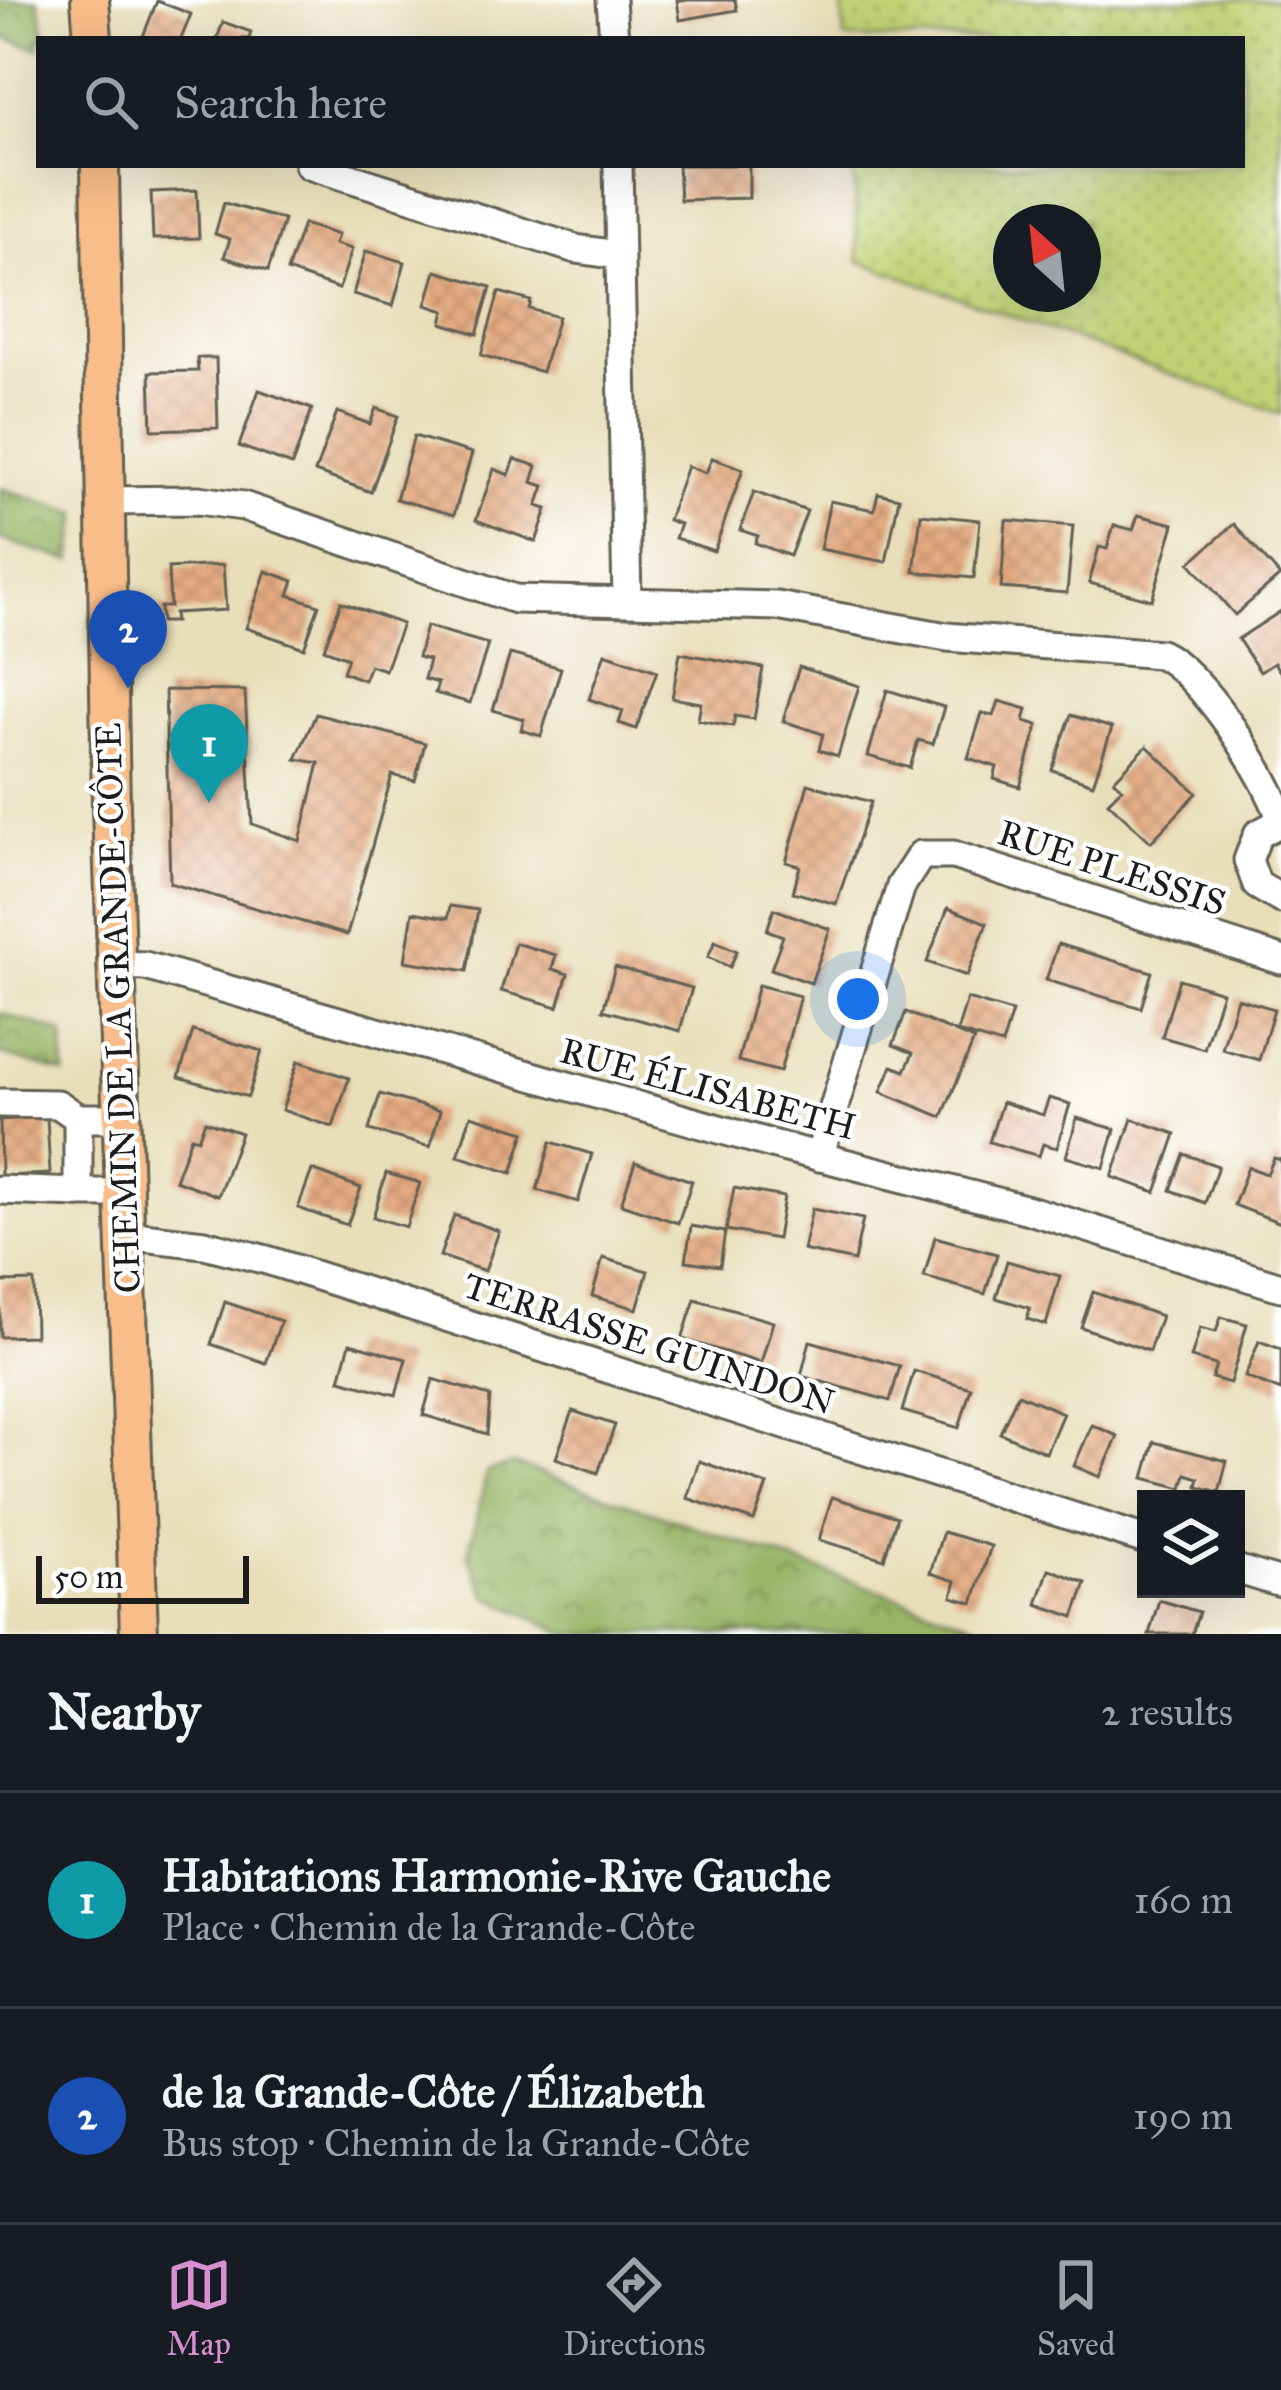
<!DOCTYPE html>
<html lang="en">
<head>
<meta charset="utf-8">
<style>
  :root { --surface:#171b24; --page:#242831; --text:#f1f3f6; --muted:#9ea1a6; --line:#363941; --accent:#d690ce }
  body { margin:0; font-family:"IM FELL Great Primer",serif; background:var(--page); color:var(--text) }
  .controls { position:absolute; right:36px; bottom:36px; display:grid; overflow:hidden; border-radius:0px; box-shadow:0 12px 48px #0002 }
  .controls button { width:108px; height:108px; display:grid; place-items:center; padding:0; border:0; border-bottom:3px solid var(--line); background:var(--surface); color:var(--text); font:60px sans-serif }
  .compass { position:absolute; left:993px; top:204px; width:108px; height:108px; border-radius:50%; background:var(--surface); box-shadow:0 12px 48px #0002; rotate:333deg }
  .scale { position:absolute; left:36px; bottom:30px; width:213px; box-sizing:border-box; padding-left:12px; border:6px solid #1c1c1c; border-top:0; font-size:33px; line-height:42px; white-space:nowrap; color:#1c1c1c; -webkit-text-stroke:9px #fff; paint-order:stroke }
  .you { position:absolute; left:858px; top:999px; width:42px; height:42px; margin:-30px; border:9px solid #fff; border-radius:50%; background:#1a73e8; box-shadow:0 0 0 18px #1a73e833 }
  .badge { display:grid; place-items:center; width:78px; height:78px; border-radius:50%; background:var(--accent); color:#fff; font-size:39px; font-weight:700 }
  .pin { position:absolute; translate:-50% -99px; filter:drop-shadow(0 3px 6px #0008) }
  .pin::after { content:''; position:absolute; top:63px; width:42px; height:36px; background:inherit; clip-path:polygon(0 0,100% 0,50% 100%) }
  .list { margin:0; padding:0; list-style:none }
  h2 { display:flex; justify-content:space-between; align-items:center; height:156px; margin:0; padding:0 48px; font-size:51px }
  h2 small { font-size:39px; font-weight:400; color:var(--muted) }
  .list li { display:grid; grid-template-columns:78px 1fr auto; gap:36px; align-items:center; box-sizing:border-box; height:216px; padding:0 48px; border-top:3px solid var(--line) }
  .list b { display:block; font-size:45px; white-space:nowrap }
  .list p { margin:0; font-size:39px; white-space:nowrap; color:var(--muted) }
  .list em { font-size:39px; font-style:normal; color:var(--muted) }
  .icon { flex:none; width:66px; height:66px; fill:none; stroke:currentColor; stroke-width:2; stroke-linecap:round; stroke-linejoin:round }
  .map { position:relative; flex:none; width:1281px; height:1634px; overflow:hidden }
  .search { position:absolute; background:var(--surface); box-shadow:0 12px 48px #0002; left:36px; right:36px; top:36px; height:132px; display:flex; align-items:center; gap:30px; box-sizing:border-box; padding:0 42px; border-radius:0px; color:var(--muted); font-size:45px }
  .sheet { height:588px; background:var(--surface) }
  nav { display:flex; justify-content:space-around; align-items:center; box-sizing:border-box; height:168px; border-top:3px solid var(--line); background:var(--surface); font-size:33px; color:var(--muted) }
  nav a { display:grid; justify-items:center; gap:6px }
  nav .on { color:var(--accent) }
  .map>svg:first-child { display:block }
</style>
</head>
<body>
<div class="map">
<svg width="1281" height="1634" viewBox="0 0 1281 1634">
  <defs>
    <pattern id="forest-crowns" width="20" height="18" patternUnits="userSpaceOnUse" patternTransform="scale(3)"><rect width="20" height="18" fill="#98b466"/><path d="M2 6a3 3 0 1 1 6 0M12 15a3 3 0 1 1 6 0" fill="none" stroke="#7b9253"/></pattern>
    <pattern id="park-dots" width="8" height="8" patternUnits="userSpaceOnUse" patternTransform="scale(3)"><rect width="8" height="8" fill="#c1d275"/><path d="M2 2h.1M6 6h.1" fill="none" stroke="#a5b465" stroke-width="1.8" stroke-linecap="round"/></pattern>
    <pattern id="building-cross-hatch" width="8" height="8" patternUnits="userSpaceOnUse" patternTransform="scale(3)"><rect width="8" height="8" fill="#e4aa81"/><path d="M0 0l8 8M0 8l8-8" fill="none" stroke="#c3926f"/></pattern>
  </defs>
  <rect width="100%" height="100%" fill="#fff"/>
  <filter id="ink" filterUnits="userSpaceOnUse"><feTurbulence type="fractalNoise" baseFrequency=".00833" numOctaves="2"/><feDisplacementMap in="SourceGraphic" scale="24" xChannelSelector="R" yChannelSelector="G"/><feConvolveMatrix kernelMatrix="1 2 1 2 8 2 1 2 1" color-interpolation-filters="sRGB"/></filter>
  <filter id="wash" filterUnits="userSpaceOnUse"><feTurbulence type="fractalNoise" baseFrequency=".004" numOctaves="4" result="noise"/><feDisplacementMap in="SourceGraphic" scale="48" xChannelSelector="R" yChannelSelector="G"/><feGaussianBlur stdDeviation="2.7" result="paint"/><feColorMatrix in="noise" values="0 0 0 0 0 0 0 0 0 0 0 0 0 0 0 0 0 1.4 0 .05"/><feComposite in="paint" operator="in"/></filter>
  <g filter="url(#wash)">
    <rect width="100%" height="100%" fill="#e8deb9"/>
    <g fill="url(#forest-crowns)" stroke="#5a6841" stroke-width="3">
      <path d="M0,0H38L46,39H39V49L0,37Z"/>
      <path d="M0,488L79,513L72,561L0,539Z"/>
      <path d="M0,1013L63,1033L65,1074L0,1054Z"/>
      <path d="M514,1464L1004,1634H567L487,1596L468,1555L487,1472Z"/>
    </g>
    <path fill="url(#park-dots)" stroke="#6e7748" stroke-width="3" fill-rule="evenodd" d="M842,0H1281V414L859,261L853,165H1242V39H844ZM1011,222H1083V294H1011Z"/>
    <g id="blocks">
      <g fill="url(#building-cross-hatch)">
        <path d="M677,0H735L737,10L680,20Z"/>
        <path d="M157,1L191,14L181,39H142Z"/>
        <path d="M223,22L251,32L249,39H217Z"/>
        <path d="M678,165H749V198L680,200Z"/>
        <path d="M197,190L199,238L153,239L151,192Z"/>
        <path d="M224,203L284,220L268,271L224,257L230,239L215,234Z"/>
        <path d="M303,224L338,235L335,244L352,249L339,289L287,271Z"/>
        <path d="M366,251L405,262L393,306L353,294Z"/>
        <path d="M436,271L491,287L477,334L442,323L445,311L426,305Z"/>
        <path d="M499,292L531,301L529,309L558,317L542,372L481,355Z"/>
        <path d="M197,358H216L218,428L152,430L150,372L198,371Z"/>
        <path d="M259,390L312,409L292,465L239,446Z"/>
        <path d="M376,408L398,416L371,492L315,472L337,412L370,424Z"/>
        <path d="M414,436L472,453L454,515L396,499Z"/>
        <path d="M712,458L743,469L714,551L675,538L680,524L668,520L687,466L706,473Z"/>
        <path d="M515,459L537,466L532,482L544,486L537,506L547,509L536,542L476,520L494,469L509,475Z"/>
        <path d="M754,492L807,511L790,556L755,543L758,536L740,530Z"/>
        <path d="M878,493L899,498L886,562L820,549L830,501L874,510Z"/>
        <path d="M921,514L980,520L974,578L914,572Z"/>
        <path d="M1138,515L1174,524L1152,600L1089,583L1099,547L1107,549L1114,525L1133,530Z"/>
        <path d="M1006,520L1073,526L1067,593L1001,588Z"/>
        <path d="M1234,524L1280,576L1235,615L1190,563Z"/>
        <path d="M223,565L226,610L174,613L175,622H161L160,607H170L168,568Z"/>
        <path d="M266,571L294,581L289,595L319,605L304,648L246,628Z"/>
        <path d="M341,602L402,624L385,670L370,665L364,680L343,672L348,658L324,649Z"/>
        <path d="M1281,611V673L1274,663L1260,672L1238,639Z"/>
        <path d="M426,626L488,644L470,703L435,693L438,683L424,679L429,660L418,657Z"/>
        <path d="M605,653L657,671L636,729L619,723L623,711L589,699Z"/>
        <path d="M680,653L763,668L754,719L735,716L733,726L698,720L701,703L672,698Z"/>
        <path d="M510,654L561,668L541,736L521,730L524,719L493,710Z"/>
        <path d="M799,667L859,686L838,756L819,750L823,734L783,721Z"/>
        <path d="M165,690L245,691L252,824L300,841L319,763L296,759L316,714L425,743L415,781L392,775L347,935L170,883Z"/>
        <path d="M887,690L944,707L933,744L918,740L910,768L868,756Z"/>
        <path d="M999,701L1027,709L1024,721L1038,725L1020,787L994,779L997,767L968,758L982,713L994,716Z"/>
        <path d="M1071,715L1112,728L1093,784L1052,770Z"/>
        <path d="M1147,746L1197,793L1151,842L1108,802L1122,788L1114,780Z"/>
        <path d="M808,784L871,802L836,904L793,892L800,866L786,862Z"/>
        <path d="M450,906L478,910L467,971L405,961L413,912L448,918Z"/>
        <path d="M948,908L987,923L967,976L927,962Z"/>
        <path d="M774,909L830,929L811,983L771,969L783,936L767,930Z"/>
        <path d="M715,941L737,951L730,967L708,957Z"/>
        <path d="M515,943L556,955L552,969L568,974L558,1007L501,991Z"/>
        <path d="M1058,944L1152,972L1141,1008L1046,980Z"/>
        <path d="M615,967L692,988L680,1031L603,1010Z"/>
        <path d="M1179,979L1222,992L1204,1049L1162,1037Z"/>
        <path d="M758,985L800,996L780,1072L738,1061Z"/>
        <path d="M1237,998L1274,1009L1259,1060L1222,1049Z"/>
        <path d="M967,999L1012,1012L1002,1045L957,1032Z"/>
        <path d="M906,1012L974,1040L942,1117L881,1092L892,1066L905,1071L913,1053L893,1045Z"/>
        <path d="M193,1031L262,1051L248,1097L179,1077Z"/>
        <path d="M298,1061L349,1078L333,1127L282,1110Z"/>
        <path d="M380,1094L440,1111L430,1147L369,1130Z"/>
        <path d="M1049,1098L1070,1104L1057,1148L1043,1144L1039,1156L989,1142L1002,1102L1043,1115Z"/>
        <path d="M471,1115L525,1132L512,1173L458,1156Z"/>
        <path d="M47,1117L50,1174L1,1176L0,1120Z"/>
        <path d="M1077,1118L1115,1129L1104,1168L1066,1157Z"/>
        <path d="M1132,1119L1176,1134L1156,1192L1112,1177Z"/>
        <path d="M205,1121L241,1133L218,1196L175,1180L191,1137L198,1139Z"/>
        <path d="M551,1142L592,1154L578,1202L537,1190Z"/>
        <path d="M1184,1154L1218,1166L1205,1203L1171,1190Z"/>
        <path d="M1274,1158L1281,1160V1223L1234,1205L1248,1167L1267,1174Z"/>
        <path d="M635,1162L692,1181L678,1223L621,1204Z"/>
        <path d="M312,1170L361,1188L347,1225L298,1208Z"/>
        <path d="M386,1173L420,1183L406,1227L373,1217Z"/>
        <path d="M734,1188L784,1197L777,1239L726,1230Z"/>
        <path d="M812,1209L863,1219L854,1261L803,1250Z"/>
        <path d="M454,1215L499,1231L485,1271L440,1256Z"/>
        <path d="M691,1226L725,1232L720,1266L686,1261Z"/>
        <path d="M935,1237L997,1254L985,1294L924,1277Z"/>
        <path d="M603,1258L648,1271L637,1309L592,1296Z"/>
        <path d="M1007,1261L1060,1276L1046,1325L1027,1319L1030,1308L996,1298Z"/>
        <path d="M34,1281L35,1336L0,1337V1282Z"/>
        <path d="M1093,1292L1161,1316L1149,1351L1081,1327Z"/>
        <path d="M695,1299L773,1322L761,1363L682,1339Z"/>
        <path d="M225,1302L281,1321L266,1363L211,1344Z"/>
        <path d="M1221,1317L1247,1324L1230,1383L1212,1378L1216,1365L1191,1358L1200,1328L1216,1332Z"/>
        <path d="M810,1341L900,1366L890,1401L801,1376Z"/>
        <path d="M1259,1341L1281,1349V1391L1245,1377Z"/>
        <path d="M350,1343L406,1359L396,1395L340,1380Z"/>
        <path d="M914,1371L971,1388L959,1428L902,1411Z"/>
        <path d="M433,1379L490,1396L487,1434L423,1415Z"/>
        <path d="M1018,1394L1063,1413L1046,1453L1000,1433Z"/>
        <path d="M573,1411L615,1425L598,1473L556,1458Z"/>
        <path d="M1092,1425L1118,1436L1100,1477L1074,1466Z"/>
        <path d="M1154,1442L1227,1461L1219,1492L1197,1486L1199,1478L1186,1474L1182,1488L1144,1478Z"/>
        <path d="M699,1461L767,1485L754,1521L687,1498Z"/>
        <path d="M832,1497L897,1517L884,1559L819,1540Z"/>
        <path d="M943,1532L991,1546L973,1603L952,1597L956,1581L930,1573Z"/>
        <path d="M1049,1569L1086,1583L1074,1617L1037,1604Z"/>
        <path d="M1159,1600L1199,1612L1192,1634H1149Z"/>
      </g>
    </g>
  </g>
  <g filter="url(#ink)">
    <use href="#blocks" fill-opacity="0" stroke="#636053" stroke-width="3"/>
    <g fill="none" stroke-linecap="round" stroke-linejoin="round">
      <defs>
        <g id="minor">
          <path d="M611,0L614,39"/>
          <path d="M309,165L576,249L619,255"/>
          <path d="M618,165L627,601"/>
          <path d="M105,501L198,500L243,506L515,599L777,606L947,637L1160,654C1202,673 1267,775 1281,819"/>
          <path d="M1281,822L1258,834L1248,860L1257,885L1281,899"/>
          <path d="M116,965L145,966L786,1148L1029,1210L1281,1287"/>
          <path d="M0,1103L58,1104L78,1118"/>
          <path d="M121,1118H78V1193H124"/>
          <path d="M819,1157L901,886L921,855H953L1281,960"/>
          <path d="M0,1190L78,1193"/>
          <path d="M125,1235L204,1244L267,1260L1146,1540"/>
          <path d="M1236,1569L1281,1583"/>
        </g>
        <g id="major">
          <path d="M90,0L93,39"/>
          <path d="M100,165L111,808L139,1634"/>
        </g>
      </defs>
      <use href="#minor" stroke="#636053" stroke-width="33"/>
      <use href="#major" stroke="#636053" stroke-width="42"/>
      <use href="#minor" stroke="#fff" stroke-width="27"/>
      <use href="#major" stroke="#f8bd89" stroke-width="36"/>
    </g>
  </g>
  <g text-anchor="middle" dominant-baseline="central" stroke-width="9" stroke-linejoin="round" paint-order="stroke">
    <g font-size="36" fill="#1c1c1c" stroke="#fff">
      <text transform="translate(1112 868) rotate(18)">RUE PLESSIS</text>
      <text transform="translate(118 1008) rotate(-92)">CHEMIN DE LA GRANDE-CÔTE</text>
      <text transform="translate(708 1089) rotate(15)">RUE ÉLISABETH</text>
      <text transform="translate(649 1344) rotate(18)">TERRASSE GUINDON</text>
    </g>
  </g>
</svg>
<div class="controls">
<button><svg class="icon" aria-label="layers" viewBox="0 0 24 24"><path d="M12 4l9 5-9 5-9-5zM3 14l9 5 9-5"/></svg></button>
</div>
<svg class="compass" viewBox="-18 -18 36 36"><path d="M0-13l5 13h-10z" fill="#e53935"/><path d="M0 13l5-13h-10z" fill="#9ea1a6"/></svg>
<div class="scale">50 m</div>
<div class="you"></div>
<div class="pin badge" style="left:209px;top:803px;background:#0f9aa8">1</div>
<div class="pin badge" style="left:128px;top:689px;background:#1a4fb4">2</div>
<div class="search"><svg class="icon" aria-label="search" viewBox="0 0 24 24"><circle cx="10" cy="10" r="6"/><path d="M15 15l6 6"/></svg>Search here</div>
</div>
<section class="sheet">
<h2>Nearby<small>2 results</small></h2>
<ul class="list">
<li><span class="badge" style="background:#0f9aa8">1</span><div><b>Habitations Harmonie-Rive Gauche</b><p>Place · Chemin de la Grande-Côte</p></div><em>160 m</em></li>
<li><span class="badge" style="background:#1a4fb4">2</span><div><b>de la Grande-Côte / Élizabeth</b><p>Bus stop · Chemin de la Grande-Côte</p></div><em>190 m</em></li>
</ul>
</section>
<nav>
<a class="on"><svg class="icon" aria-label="map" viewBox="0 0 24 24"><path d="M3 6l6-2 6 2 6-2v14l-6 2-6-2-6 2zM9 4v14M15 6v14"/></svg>Map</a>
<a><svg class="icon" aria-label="directions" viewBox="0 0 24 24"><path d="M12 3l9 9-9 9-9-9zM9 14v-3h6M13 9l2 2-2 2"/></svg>Directions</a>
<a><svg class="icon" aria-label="saved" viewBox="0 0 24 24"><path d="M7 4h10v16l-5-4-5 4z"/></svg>Saved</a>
</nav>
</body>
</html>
